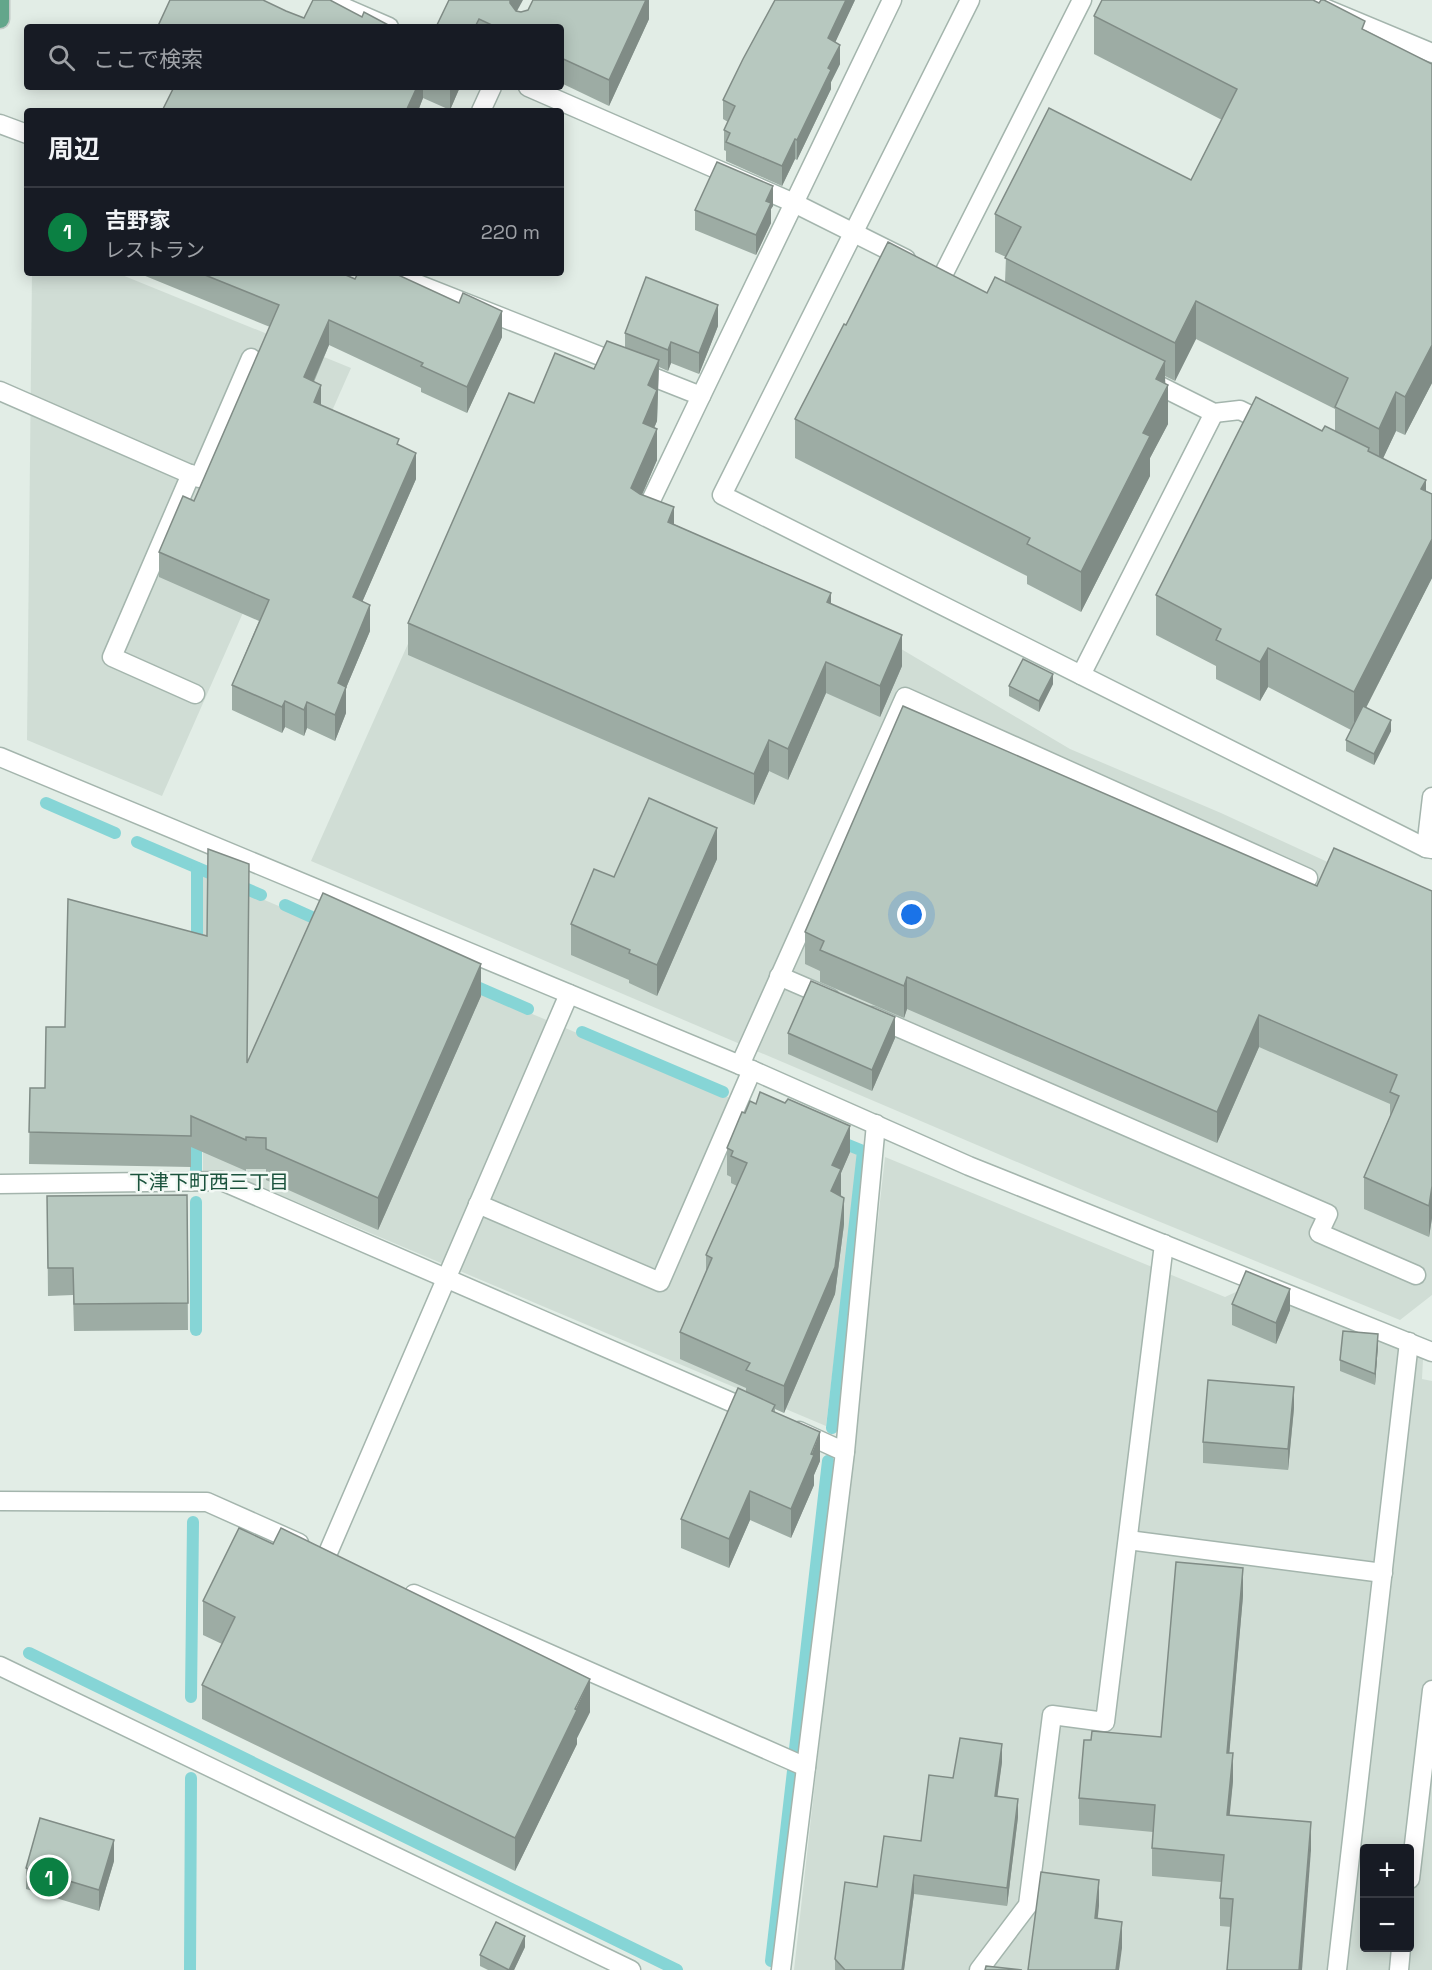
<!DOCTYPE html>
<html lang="ja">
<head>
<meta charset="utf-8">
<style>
  :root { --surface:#171b24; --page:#20242c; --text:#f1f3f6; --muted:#9ea1a6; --line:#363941; --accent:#0b8043 }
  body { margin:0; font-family:"Space Grotesk","Noto Sans JP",sans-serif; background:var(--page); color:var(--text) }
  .controls { position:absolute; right:18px; bottom:18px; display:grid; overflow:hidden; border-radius:6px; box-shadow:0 3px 15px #0003 }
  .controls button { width:54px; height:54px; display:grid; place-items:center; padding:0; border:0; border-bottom:2px solid var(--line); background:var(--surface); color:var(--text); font:30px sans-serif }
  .you { position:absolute; left:912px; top:915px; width:21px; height:21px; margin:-15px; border:4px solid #fff; border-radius:50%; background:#1a73e8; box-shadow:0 0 0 9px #1a73e833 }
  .badge { display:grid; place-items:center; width:39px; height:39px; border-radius:50%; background:var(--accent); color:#fff; font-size:20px; font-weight:700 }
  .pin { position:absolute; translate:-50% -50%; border:3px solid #fff; box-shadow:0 2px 6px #0006 }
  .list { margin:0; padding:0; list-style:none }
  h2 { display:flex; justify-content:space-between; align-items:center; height:78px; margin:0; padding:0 24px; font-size:26px }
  h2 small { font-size:20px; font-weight:400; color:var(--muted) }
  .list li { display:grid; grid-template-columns:39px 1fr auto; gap:18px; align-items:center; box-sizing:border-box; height:90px; padding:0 24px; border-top:2px solid var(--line) }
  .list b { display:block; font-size:22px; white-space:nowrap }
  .list p { margin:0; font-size:20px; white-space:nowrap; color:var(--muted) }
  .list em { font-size:20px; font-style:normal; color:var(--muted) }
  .icon { flex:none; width:33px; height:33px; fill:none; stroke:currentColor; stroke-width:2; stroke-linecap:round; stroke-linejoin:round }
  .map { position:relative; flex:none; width:1432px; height:1970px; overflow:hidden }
  .search { position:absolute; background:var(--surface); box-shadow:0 3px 15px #0003; left:24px; top:24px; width:540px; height:66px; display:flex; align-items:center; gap:15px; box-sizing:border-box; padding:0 21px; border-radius:6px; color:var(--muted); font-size:22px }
  .panel { position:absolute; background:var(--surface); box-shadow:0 3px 15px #0003; left:24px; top:108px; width:540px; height:168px; border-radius:6px }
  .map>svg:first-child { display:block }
</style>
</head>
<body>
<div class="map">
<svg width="1432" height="1970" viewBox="0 0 1432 1970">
  <rect width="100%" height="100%" fill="#e2ede6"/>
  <g fill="#d0ddd5" fill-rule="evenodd">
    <path d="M32,273H117L351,368L162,796L27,740Z"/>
    <path d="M495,449L805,592L1070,749L1221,813L1432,910V1295L1400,1320L1092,1194L311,861Z"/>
    <path d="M201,873L859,1153L826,1426L226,1172L203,1171Z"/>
    <path d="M885,1157L1225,1297L1249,1286L1423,1359L1422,1379L1432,1381V1970H794ZM1364,1848H1410V1948H1364Z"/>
  </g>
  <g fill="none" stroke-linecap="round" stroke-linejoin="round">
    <g stroke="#86d5d6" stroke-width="12">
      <path d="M46,803L115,833"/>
      <path d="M137,842L261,895"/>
      <path d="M285,905L325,923"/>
      <path d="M197,948V868"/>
      <path d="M468,983L528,1009"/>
      <path d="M582,1032L723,1092"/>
      <path d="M196,1171V1133"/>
      <path d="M196,1330V1202"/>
      <path d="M832,1428L863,1151L836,1140"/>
      <path d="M29,1653L677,1970"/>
      <path d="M191,1697L193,1522"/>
      <path d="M795,1749L828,1461"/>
      <path d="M771,1961L793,1771"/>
      <path d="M190,1970L191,1778"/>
    </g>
    <defs>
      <g id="minor">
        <path d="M327,0L389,27"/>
        <path d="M970,0L722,495L1426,848L1432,849"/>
        <path d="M1305,0L1432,53"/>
        <path d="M528,87L794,203L906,259"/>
        <path d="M481,111L492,87"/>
        <path d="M0,124L27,134"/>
        <path d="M390,273L701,396L892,0"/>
        <path d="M942,277L1082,0"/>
        <path d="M1148,380L1214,413L1240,410L1270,425"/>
        <path d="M0,391L199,478L251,358"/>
        <path d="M191,474L112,657L195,694"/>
        <path d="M644,515L701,396"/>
        <path d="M1081,675L1214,413"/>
        <path d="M0,757L752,1070L969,1166L1432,1352"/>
        <path d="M1426,848L1432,797"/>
        <path d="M779,976L830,998"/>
        <path d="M872,1016L1328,1214L1319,1233L1416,1275"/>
        <path d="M740,1065L905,697L1308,878"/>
        <path d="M0,1184L222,1181L754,1412"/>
        <path d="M478,1204L660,1282L752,1070"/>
        <path d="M799,1431L845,1452"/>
        <path d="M0,1501L207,1502L299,1543"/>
        <path d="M1128,1540L1383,1573"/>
        <path d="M327,1555L569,994"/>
        <path d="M414,1594L806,1767"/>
        <path d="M0,1666L631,1970"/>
        <path d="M1410,1879L1432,1690"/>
        <path d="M781,1970L845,1452L876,1124"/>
        <path d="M979,1970L1028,1905L1052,1715L1105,1722L1164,1244"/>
        <path d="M1337,1970L1409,1342"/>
        <path d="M1399,1970L1401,1948"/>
      </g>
      <path id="major" d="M0,19V0"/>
    </defs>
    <use href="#minor" stroke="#a4b5ad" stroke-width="21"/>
    <use href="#major" stroke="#c1c9c6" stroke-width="21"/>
    <use href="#minor" stroke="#fff" stroke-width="18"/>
    <use href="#major" stroke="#63a68b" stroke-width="18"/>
  </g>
  <g fill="#9daca4">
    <path d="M649,0V19L609,106L561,83V27H436L517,11L521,12Z"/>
    <path d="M855,0L835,42L840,64L831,82V89L797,160L795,159L782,186L726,161V151L724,150V130L728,122L723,119V100Z"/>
    <path d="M1094,16L1365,30L1432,64V383L1405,435L1396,431L1383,458L1426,491L1432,494V578L1366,708L1391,731L1374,765L1346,751V740L1351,730L1268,687L1260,701L1216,679V666L1156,635V595L1322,431L1335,430V409L1196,339L1175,381L1165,376L1168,424L1150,458V476L1081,612L1027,584V576L795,458V419L846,325L987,293L1005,282L1006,257L995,252V214L1191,180L1222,120L1094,54Z"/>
    <path d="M174,87H460L450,110L423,98L418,111H162Z"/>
    <path d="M773,206L771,209V223L756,255L695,230V210Z"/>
    <path d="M138,273H341L502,337L467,413L421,392V388L329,345L314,382L321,405L399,446L416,479L362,602L370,631L346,688V713L335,741L307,728L304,736L285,727L282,733L232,710V685L259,621L159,577V552L194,501L270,327Z"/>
    <path d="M718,326L699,374L671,363L668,371L659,367L657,421L654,428L657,460L642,495L674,524L831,603L902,666L880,717L826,693L788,780L769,771L754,805L408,655V623L534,403L594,369L625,347V333Z"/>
    <path d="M1053,684L1039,712L1009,696V686Z"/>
    <path d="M717,859L657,996L629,983V980L571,955V924L614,877Z"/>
    <path d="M1317,886L1432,891V1218L1429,1237L1364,1209V1177L1390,1116V1104L1259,1047L1217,1143L907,1009L904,1018L820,982V971L805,964V932Z"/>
    <path d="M481,996L378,1230L266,1180V1169H246V1171L191,1147V1167L29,1164L30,1088H45L247,1062Z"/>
    <path d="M788,1033L895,1038L872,1091L788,1054Z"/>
    <path d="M785,1103L850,1152L841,1173V1196L844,1224L835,1294L784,1413L775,1409V1412L820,1461L814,1475V1485L791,1538L750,1520L729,1568L681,1548V1519L746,1392V1388L680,1359V1332L706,1272V1255L737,1186L731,1183V1177L727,1175V1148L745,1113L756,1104Z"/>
    <path d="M187,1195L188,1330L74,1331L73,1295L48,1296L47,1196Z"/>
    <path d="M1232,1304L1290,1310L1276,1344L1232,1325Z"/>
    <path d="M1378,1345L1375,1385L1340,1371V1360Z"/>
    <path d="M1294,1408L1288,1470L1203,1463V1442Z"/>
    <path d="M1243,1596L1229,1753L1233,1781L1229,1815L1311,1850L1231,1927L1220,1926V1898L1221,1882L1152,1876V1848L1153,1832L1079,1825V1798L1161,1737Z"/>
    <path d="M203,1601L590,1712L577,1738V1744L515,1871L202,1719V1685L222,1644L203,1635Z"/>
    <path d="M1002,1762L997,1796L1018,1817L1007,1906L914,1894L904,1970H835V1959L877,1887L921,1841L953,1778Z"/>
    <path d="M114,1861L99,1911L26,1889V1868Z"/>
    <path d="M525,1947L514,1970H488L480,1966V1955Z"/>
  </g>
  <g fill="#808c86">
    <path d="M510,0H523L511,22L510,3Z"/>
    <path d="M646,0H649V19L609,106V80Z"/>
    <path d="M846,0H855L828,58V38Z"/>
    <path d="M840,45V64L831,82V89L797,160V140L828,68Z"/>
    <path d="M417,87H423V98L418,111H406Z"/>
    <path d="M450,87H460L450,110Z"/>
    <path d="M795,139V159L782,186V166Z"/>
    <path d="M773,186V206L771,209V223L756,255V235L766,201Z"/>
    <path d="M1196,301V339L1175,381V343Z"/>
    <path d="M718,305V326L699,374V353Z"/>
    <path d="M502,311V337L467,413V387Z"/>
    <path d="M329,320V345L304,403V377Z"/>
    <path d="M671,342V363L668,371V350Z"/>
    <path d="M1432,345V383L1405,435V397Z"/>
    <path d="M659,360L657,421L643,454V423L648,385Z"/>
    <path d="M1165,361V392L1168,385V424L1150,458V476L1081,612V572L1143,433L1156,379Z"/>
    <path d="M321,385V411L314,402Z"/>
    <path d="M1396,392V431L1379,467V429Z"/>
    <path d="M657,429V460L631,520V488Z"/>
    <path d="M416,453V479L353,623V597Z"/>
    <path d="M1426,480V519L1421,489Z"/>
    <path d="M674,507V539L668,522Z"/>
    <path d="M1432,539V578L1354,731V692Z"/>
    <path d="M831,593V624L827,602Z"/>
    <path d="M370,605V631L346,688V713L335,741V715L338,683Z"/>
    <path d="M902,635V666L880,717V686Z"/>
    <path d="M1268,648V687L1260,701V662Z"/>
    <path d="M826,662V693L788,780V749Z"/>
    <path d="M1053,674V684L1039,712V701Z"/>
    <path d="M285,701V727L282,733V707Z"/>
    <path d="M307,702V728L304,736V710Z"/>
    <path d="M1391,720V731L1374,765V754Z"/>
    <path d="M769,740V771L754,805V774Z"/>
    <path d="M717,828V859L657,996V965Z"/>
    <path d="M481,964V996L378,1230V1198Z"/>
    <path d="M907,977V1009L904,1018V986Z"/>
    <path d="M1259,1015V1047L1217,1143V1112Z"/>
    <path d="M895,1017V1038L872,1091V1070Z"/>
    <path d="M850,1126V1152L841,1173V1196L831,1191L832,1165Z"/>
    <path d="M1432,1186V1218L1429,1237V1206Z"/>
    <path d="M844,1198V1224L835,1294L784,1413V1386Z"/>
    <path d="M1290,1289V1310L1276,1344V1323Z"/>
    <path d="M1378,1334V1345L1375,1385V1374Z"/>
    <path d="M1294,1387V1408L1288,1470V1449Z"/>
    <path d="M820,1432V1461L814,1475V1485L791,1538V1509Z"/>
    <path d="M750,1491V1520L729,1568V1539Z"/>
    <path d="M1243,1568V1596L1227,1780V1753Z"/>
    <path d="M590,1679V1712L577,1738V1744L515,1871V1838Z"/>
    <path d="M1002,1744V1762L995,1814V1796Z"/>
    <path d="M1233,1753V1781L1227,1843V1815Z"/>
    <path d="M1018,1799V1817L1007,1906V1888Z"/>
    <path d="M1311,1822V1850L1302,1970H1299Z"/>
    <path d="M114,1840V1861L99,1911V1890Z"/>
    <path d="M914,1875V1894L904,1970H902Z"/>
    <path d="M1099,1880V1906L1095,1944V1918Z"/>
    <path d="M1122,1922V1948L1119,1970H1116Z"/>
    <path d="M525,1936V1947L514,1970H509Z"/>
  </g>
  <g fill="#b7c8bf" stroke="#808c86" stroke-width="1.5">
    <path d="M170,0H263L286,11L304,18L313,0H330L362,17L364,12L392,27H160L158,26Z"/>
    <path d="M449,0H510V3L516,11L521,12L528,10L533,0H646L609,80L561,58V27H496L479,19L475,27H436Z"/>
    <path d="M775,0H846L828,38L840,45L828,68L831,70L797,140L795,139L782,166L726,142L730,133L724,130L735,106L723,100L743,59Z"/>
    <path d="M1102,0H1313L1319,3L1321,0H1324L1365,21L1362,29L1432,64V345L1405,397L1396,392L1379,429L1335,407L1348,378L1196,301L1175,343L1005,258L1021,227L995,214L1049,108L1191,180L1237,89L1094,16Z"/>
    <path d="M174,87H417L406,111H162Z"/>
    <path d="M717,162L773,186L766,201L771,203L756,235L695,210Z"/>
    <path d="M888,242L987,293L995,277L1165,361L1156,379L1168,385L1143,433L1150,436L1081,572L1027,544L1030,538L795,419L844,324L846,325Z"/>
    <path d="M200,273H341L355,279L358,273H394L459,303L463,293L502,311L467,387L421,366L423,363L329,320L304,377L321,385L314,402L399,439L397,444L416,453L353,597L370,605L338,683L346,687L335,715L307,702L304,710L285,701L282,707L232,685L269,600L159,552L183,496L194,501L279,305Z"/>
    <path d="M646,277L718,305L699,353L671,342L668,350L625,333Z"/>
    <path d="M607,341L659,360L648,385L657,390L643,423L657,429L631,488L640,494L674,507L668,522L831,593L827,602L902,635L880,686L826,662L788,749L769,740L754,774L408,623L509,393L534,403L555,353L594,369Z"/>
    <path d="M1256,397L1322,431L1325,426L1369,448L1368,451L1426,480L1421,489L1432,494V539L1354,692L1268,648L1260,662L1216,640L1221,629L1156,595Z"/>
    <path d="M1023,659L1053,674L1039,701L1009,686Z"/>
    <path d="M903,706L1317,886L1334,848L1432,891V1186L1429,1206L1364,1177L1399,1096L1390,1092L1397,1075L1259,1015L1217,1112L907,977L904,986L820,950L824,941L805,932Z"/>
    <path d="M1363,706L1391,720L1374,754L1346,740Z"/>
    <path d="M649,798L717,828L657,965L629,953L630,950L571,924L594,869L614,877Z"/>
    <path d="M208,849L249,864L247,1063L323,893L481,964L378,1198L266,1149V1138L246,1137V1140L191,1116V1136L29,1132L30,1088H45L46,1027H65L68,899L207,936Z"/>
    <path d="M811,981L895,1017L872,1070L788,1033Z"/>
    <path d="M760,1092L785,1103L788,1099L850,1126L832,1165L841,1169L831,1191L844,1198L835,1267L784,1386L746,1370L750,1363L680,1332L712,1258L706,1255L747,1163L731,1156L733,1151L727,1148L742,1112L745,1113L750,1101L756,1104Z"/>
    <path d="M187,1195L188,1303L74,1304L73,1268H48L47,1196Z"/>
    <path d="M1246,1271L1290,1289L1276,1323L1232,1304Z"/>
    <path d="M1343,1331L1378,1334L1375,1374L1340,1360Z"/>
    <path d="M1208,1380L1294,1387L1288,1449L1203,1442Z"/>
    <path d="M738,1388L775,1405L772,1411L820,1432L811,1454L814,1455L791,1509L750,1491L729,1539L681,1519Z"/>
    <path d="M239,1528L273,1544L281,1528L590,1679L575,1709L577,1710L515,1838L202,1685L235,1617L203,1601Z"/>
    <path d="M1176,1562L1243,1568L1227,1753H1233L1227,1815L1311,1822L1299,1970H1227L1233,1899L1220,1898L1224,1855L1152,1848L1155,1805L1079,1798L1084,1740H1091L1092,1731L1161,1737Z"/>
    <path d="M960,1738L1002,1744L995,1796L1018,1799L1007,1888L914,1875L902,1970H845L835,1959L845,1882L877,1887L884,1836L921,1841L929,1775L953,1778Z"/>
    <path d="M40,1818L114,1840L99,1890L26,1868Z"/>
    <path d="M1041,1872L1099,1880L1095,1918L1122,1922L1116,1970H1028Z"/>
    <path d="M496,1922L525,1936L509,1970L480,1955Z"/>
    <path d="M986,1966L1022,1970H985Z"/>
  </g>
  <g text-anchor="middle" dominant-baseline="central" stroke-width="5" stroke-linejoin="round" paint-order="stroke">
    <g font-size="20" fill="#1b533d" stroke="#f3f9f5">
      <text x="209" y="1182">下津下町西三丁目</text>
    </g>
  </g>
</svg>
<div class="controls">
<button>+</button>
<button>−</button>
</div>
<div class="you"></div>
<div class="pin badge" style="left:49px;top:1877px">1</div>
<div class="search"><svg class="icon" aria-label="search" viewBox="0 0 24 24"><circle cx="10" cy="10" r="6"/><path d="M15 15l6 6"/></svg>ここで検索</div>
<section class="panel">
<h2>周辺<small></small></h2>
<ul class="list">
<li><span class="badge">1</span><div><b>吉野家</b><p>レストラン</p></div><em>220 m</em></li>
</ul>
</section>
</div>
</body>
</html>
